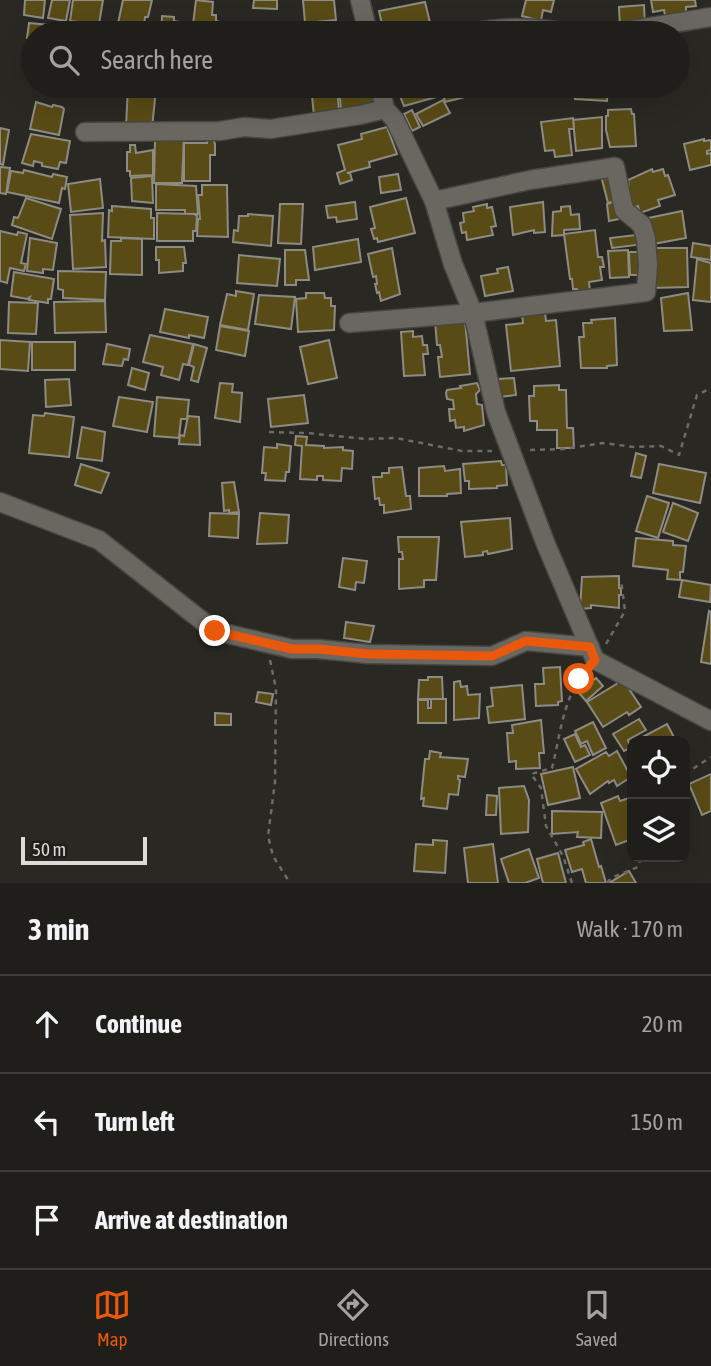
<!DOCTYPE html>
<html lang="en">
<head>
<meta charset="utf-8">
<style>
  :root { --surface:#201e1a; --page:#282723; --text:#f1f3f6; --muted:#a2a2a2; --line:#3d3c39; --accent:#ea580c }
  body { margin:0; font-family:"Asap Condensed",sans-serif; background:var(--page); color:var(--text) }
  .controls { position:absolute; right:21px; bottom:21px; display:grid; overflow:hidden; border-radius:14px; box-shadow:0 7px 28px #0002 }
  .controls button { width:63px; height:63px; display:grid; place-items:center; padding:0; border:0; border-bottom:2px solid var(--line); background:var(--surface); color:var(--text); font:35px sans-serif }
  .scale { position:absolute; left:21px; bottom:18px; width:126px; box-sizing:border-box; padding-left:7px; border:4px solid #dcdbd7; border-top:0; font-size:19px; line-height:24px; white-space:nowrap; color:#dcdbd7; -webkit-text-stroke:5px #201e18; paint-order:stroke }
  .stop { position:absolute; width:21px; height:21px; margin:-16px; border:5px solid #ea580c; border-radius:50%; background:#fff }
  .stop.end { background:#ea580c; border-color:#fff; box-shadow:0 2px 7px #0008 }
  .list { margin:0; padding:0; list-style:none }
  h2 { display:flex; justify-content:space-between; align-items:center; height:91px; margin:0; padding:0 28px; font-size:30px }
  h2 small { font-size:23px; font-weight:400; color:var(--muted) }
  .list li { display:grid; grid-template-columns:46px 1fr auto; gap:21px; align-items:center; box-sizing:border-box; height:98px; padding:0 28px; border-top:2px solid var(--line) }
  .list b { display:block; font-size:26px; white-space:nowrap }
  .list em { font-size:23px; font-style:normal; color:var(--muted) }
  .icon { flex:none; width:38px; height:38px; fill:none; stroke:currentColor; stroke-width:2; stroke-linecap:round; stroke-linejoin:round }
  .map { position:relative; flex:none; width:711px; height:883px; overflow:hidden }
  .search { position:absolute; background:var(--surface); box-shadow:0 7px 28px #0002; left:21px; right:21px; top:21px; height:77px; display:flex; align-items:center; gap:18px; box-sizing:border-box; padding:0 24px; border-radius:38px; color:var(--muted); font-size:26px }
  .sheet { height:385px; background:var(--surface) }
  nav { display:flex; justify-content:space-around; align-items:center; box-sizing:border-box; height:98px; border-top:2px solid var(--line); background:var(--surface); font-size:19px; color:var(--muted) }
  nav a { display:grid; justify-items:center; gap:4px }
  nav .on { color:var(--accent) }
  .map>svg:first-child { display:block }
</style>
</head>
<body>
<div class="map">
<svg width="711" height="883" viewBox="0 0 711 883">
  <rect width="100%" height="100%" fill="#2a2822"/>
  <g fill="#594b15" stroke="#8d8b83" stroke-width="2">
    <path d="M25,0H45L43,18L24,15Z"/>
    <path d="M52,0H70L66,21L48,18Z"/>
    <path d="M73,0H103L99,24L70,21Z"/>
    <path d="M123,0H152L148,17H145L143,33L117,28Z"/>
    <path d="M196,0L213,2L212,15H216V21L235,26V33H192Z"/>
    <path d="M254,0H277V9L253,8Z"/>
    <path d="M303,0H334L336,20L305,23Z"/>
    <path d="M526,0H554L551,12L543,10L541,21L522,16Z"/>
    <path d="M651,0H695L696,6L686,7V13L665,16L664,10L653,12Z"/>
    <path d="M425,2L432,31L384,33L379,11Z"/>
    <path d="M644,5L645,26L620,28L619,7Z"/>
    <path d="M162,16L174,17V21L179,22L181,24V32L184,33H161Z"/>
    <path d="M29,23L60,26L59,33H33V63H31L32,53H29L30,38H27Z"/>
    <path d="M69,24L101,28V33H68Z"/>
    <path d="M305,86H337L339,111L314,116L312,96L306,97Z"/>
    <path d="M339,86H372L374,105L341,111Z"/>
    <path d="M396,86H438L440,96L404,106Z"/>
    <path d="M441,86H471L473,95L445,102Z"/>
    <path d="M575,86H608L607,101L575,99Z"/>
    <path d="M128,87L156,89L152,128L126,126Z"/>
    <path d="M443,100L450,113L423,126L416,114Z"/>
    <path d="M36,102L52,107L53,105L62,107L64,109L59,135L30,129Z"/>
    <path d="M631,109L632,114H634L636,146L610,147L606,130V116H608V110Z"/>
    <path d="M412,110L420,127L412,131L404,114Z"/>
    <path d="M602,117V148L576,151L573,120Z"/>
    <path d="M573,118L574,129H569L572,155L555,157L554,150L545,151L541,122Z"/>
    <path d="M387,127L397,154L369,162L370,167L347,173H350L352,180L340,184L337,173L345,170L338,145L362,139L361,134Z"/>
    <path d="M0,128L9,130L3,165L0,164Z"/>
    <path d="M31,134L70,141L66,163L60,162L58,169L42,166V163L34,161L33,166L22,163Z"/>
    <path d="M184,135L182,183H154L155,138Z"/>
    <path d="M207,138H213L215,144V155H210V181H184V143H207Z"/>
    <path d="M704,139V141L711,140V150L707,151V154L711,153V165L690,170L684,144Z"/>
    <path d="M130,145H135L136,153L153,150V175L130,176V171H127V152H130Z"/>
    <path d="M0,167L10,168L6,194L0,193Z"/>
    <path d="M652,169L653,172L663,169L665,176L668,175L675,195L658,200L660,206L640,213L638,206L629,209L623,188L629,186L628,180Z"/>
    <path d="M24,170L52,177L53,174L67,177L65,189L62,188L59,203L7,192L11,171L23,173Z"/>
    <path d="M398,174L401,190L381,193L379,177Z"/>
    <path d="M611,174L618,200L608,203L601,176Z"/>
    <path d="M152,176L153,203L132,201L131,178Z"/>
    <path d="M100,179L103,208L71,212L68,184Z"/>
    <path d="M156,184L196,186L198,214H185V210H156Z"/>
    <path d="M202,185H227L228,237L197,236L198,219H200L198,195H202Z"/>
    <path d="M26,198L61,209L52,239L12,225L14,217L18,218Z"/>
    <path d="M406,198L415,233L378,242L377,238L374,239L371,229L375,228L370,207Z"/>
    <path d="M617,201L624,218L609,221L607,204Z"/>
    <path d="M355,202L357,219L337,222L336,217L328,218L326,206Z"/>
    <path d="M543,202L545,232L534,233V230L513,235L510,207Z"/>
    <path d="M280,204H303L301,244L278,243Z"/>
    <path d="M487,204V208L492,207L496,226L491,227L493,235L467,240L466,232L462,233L460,223L464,222L463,213L474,211L473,207Z"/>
    <path d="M112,206L151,209V218H154V239L108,237L109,210L112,211Z"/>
    <path d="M570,206L571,215L579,214L580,229L564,230V235L552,236L553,212L561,211V207Z"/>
    <path d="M682,211L686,238L653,244L648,218Z"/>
    <path d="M103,213L102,241L105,240L106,267L73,269L70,215Z"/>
    <path d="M157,213L194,214L197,216L196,231H193V241H157Z"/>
    <path d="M248,214L273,216L271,246L233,242L234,230L238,231L239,216H248Z"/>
    <path d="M595,230L598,257H602L604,267H600L602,280L589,282L590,291L578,292L577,289H573L572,279H570L564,234Z"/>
    <path d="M0,231L17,235L18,232L27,234L21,263L26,264L24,271L10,268L7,283L0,281Z"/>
    <path d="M644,234L645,244L612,248L610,238Z"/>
    <path d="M30,238L57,243L53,270L43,269V273L27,271Z"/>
    <path d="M121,238L142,239V275L110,274L111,241H121Z"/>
    <path d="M358,239L361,262L315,270L313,247Z"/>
    <path d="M693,243L711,246V260L691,257Z"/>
    <path d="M156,247H184L186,263H183V271L159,273V260H156Z"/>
    <path d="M392,248L400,294L381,301L379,292L377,293L375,284H377L376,276L373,277L368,254Z"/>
    <path d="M649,248H687L688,287L651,288Z"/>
    <path d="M285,250H305L309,280H296V285H285Z"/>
    <path d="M628,250L629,277L610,278L608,251Z"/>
    <path d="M629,252H644V275H630Z"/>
    <path d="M239,255L280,259L277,286L237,283Z"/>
    <path d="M697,259L711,263V302L693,300Z"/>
    <path d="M508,267L513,291L485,296L481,276L498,273L497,269Z"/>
    <path d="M58,271L106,272L105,300L63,298V290L58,289Z"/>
    <path d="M14,272L54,279L51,299H48V303L29,300L30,297L27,299L11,296Z"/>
    <path d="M236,291L254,294L248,330L220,325L227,294L236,296Z"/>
    <path d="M306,293H324L325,298H331V306H335L334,330L298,332L296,299L306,298Z"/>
    <path d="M688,293L692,330L664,331L661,298Z"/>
    <path d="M259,295L295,297L291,329L255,324Z"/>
    <path d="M105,301L106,332L55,333L54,302Z"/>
    <path d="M9,302L38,303L36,334L8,333Z"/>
    <path d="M165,309L208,317L204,338L189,335V338L160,332Z"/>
    <path d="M545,312L546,321L556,320L560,366L511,371L506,325L523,323L522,314Z"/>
    <path d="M615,318L617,365L607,366V368H581L579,337H584L583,323H592L591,320Z"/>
    <path d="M465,320L470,374L440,377L438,357H442L440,345H437L435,321Z"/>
    <path d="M220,326L249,331L245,356L216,350Z"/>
    <path d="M413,331V337L422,336L423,345H427L428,354H423L425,375L404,376L401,332Z"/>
    <path d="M150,335L193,344L188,365L183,364L179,380L161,375L163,367L143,362Z"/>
    <path d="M0,340L30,342L28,371L0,369Z"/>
    <path d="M329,340L337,378L308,384L300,347Z"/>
    <rect x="32" y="342" width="43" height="28"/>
    <path d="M107,344L130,349L128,360L124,359L122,366L103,364Z"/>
    <path d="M194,344L207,348L198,382L191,380L194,367L189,365Z"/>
    <path d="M132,368L149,373L145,390L128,385Z"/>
    <path d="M514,378L516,395L500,397L498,379Z"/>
    <path d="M69,379L71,405L46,407L45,380Z"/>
    <path d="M220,383L233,384L232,392L242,393L240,422L215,418Z"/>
    <path d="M477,383L480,390L476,394L477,404L482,405L484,425L464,431V427L456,428L455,420L450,421L449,409H454L453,400L447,399L446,393L447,390L461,388L460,386Z"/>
    <path d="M559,385V390H566L567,428H573L574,448H557V430H537V421H530L529,396H534V386Z"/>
    <path d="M304,395L308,423L271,427L268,399Z"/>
    <path d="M119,397L153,402L147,432L113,426Z"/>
    <path d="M157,397L189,400L187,419H181L179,438L154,436Z"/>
    <path d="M45,413L74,417L69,457L29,453L33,415L44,416Z"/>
    <path d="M188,416L199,417L200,445L179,444L180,435L184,436Z"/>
    <path d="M82,427L105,432L102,461L77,458Z"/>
    <path d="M296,436L307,437L306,445L324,446V448L343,447V450L353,451L352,469L342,468L341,481L323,480V476H317V480L300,479L302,446L295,445Z"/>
    <path d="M277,444L291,446L289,472H286L285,481L265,480L266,473H262L264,447L277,448Z"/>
    <path d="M636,453L646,456L641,478L631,476Z"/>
    <path d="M501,461L502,465H506L507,485L497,486V488L469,489V481H465L463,464Z"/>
    <path d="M81,464L109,473L101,493L75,485Z"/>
    <path d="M659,464L706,473L700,503L653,493Z"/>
    <path d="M444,466L445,471L460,469L461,493L447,494V496H419V468Z"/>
    <path d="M402,467L406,496H410L411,509L384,513V505H380L379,498L375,499L373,477H382V473H389V468Z"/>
    <path d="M234,482L239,512L229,513V510L224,511L222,483Z"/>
    <path d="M647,496L669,503L658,538L636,531Z"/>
    <path d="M673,503L698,513L688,541L663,532Z"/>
    <path d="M210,513L239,514L238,538L209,536Z"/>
    <path d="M260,513L289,515L287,543L257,544Z"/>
    <path d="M510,518L512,549L488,554L487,551L483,552V555L465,557L461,522Z"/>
    <path d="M398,537H439L436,580H424V587L399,589V559H403L402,552H399Z"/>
    <path d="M636,538L673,541V545L686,546L683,572H680V580L667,579L668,570L633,566Z"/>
    <path d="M343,558L367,561L364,583L356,582L355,590L339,587Z"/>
    <path d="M619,576V588H621V595H619V608L591,605V608L580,609L582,577Z"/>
    <path d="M682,580L711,585L710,602L679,597Z"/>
    <path d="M709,611L711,612V664L701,662Z"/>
    <path d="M346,622L374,626L370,642L344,638Z"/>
    <path d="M560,667L562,701L558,702V705L536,706L535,684H544L543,668Z"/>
    <path d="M428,677H442L443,699H418L419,680H428Z"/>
    <path d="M596,678L603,686L586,701L579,693Z"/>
    <path d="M623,680L641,707L629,715L627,712L603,727L587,702Z"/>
    <path d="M460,681L461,687L467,686L468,695L480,694L479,718L454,720V682Z"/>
    <path d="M522,685L525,719L489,723L487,707L493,706L491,688Z"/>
    <path d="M258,692L273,694L271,705L256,702Z"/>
    <path d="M431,699H446V723H418V700H428V708H431Z"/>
    <path d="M215,713L231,714V725H215Z"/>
    <path d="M639,719L646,730L628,740L630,748L624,751L613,734Z"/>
    <path d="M541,720L544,753H539L540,768L516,769V761L509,762L507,733H513L512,725Z"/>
    <path d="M593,722L606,748L593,755L587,741L581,744L575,731Z"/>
    <path d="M667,724L676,741H635Z"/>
    <path d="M575,734L581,747L585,745L590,755L575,762L564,739Z"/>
    <path d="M430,751L441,753L440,757L468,759L465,777L458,776V779L460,780L458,795L449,794L447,809L423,806L424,798L421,799L425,759H429Z"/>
    <path d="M617,751L631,777L617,786L614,780L609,783L608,781L590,794L576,769L606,752L609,756Z"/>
    <path d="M573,767L580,798L548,805L541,774Z"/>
    <path d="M711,774V811L702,815L689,784Z"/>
    <path d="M524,786L529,800L528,832L501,834L499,788Z"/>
    <path d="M487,795L497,796L496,815H486Z"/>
    <path d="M618,796L620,801L629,798L632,806V839L616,845L601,803Z"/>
    <path d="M552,811L602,812L601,838L577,837L578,832L552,834Z"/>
    <path d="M591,839L599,867L601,866L606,883H586L582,869L572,872L565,850L584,845L583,842Z"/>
    <path d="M433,840L447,841L445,873L414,871L416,844L433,845Z"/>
    <path d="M493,844L498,883H468L464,848Z"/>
    <path d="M529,849L539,878L525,883H509L501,859Z"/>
    <path d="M558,853L566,883H543L537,859Z"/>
    <path d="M629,871L636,883H609Z"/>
  </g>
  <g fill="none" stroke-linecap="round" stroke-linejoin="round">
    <defs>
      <g id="minor">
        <path d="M360,0L368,33"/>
        <path d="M472,33C502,26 538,27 568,33"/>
        <path d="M614,33L711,17"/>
        <path d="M380,86L385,109L395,120L434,201L453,264L473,313L496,412L545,542L595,660L711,721"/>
        <path d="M85,132L220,131L244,127L271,129L360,115L385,109"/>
        <path d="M349,323L473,313L646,292L648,265L646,239L642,225L624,210L615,167L530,180L434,201"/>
        <path d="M0,502L99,540L215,631L292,649H318L368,654L492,656L526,641L590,647"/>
      </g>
    </defs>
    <use href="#minor" stroke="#474640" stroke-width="21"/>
    <g stroke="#6d6b66" stroke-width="2.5" stroke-dasharray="5 5" stroke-linecap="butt">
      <path d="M269,432L308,433L365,439L396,438L462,451H492"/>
      <path d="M530,450L563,449L603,443L634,447L661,446L679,455L697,395L711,388"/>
      <path d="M606,644L625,611L621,580"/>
      <path d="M270,660L276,689L275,782L268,836L273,856L290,883"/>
      <path d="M685,774L711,757"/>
      <path d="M572,883L563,856L546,826L541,788L531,774L552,768C560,737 563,697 585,672"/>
      <path d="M607,883L611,878L638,867L641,857"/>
    </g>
    <use href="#minor" stroke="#696760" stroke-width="18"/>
  </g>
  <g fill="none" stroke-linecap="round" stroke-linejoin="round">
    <path stroke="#ea580c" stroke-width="9" d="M215,631L292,649H318L368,654L492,656L526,641L590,647L595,660L579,679"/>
  </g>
</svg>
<div class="controls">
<button><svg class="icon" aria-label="locate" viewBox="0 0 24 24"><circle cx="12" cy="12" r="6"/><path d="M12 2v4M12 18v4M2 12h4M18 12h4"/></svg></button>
<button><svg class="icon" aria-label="layers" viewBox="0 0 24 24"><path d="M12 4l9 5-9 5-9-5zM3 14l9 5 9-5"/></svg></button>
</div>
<div class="scale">50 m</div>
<div class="stop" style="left:579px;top:679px"></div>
<div class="stop end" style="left:215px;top:631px"></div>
<div class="search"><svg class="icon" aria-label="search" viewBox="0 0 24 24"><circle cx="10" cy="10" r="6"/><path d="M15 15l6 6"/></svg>Search here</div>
</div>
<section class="sheet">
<h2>3 min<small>Walk · 170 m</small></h2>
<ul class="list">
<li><svg class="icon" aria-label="ahead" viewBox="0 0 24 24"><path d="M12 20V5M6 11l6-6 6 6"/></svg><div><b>Continue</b></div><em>20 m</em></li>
<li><svg class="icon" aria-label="left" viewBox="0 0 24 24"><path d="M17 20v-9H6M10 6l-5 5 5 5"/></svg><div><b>Turn left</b></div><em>150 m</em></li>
<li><svg class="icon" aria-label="arrive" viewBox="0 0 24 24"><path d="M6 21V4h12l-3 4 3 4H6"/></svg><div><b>Arrive at destination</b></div></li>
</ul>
</section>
<nav>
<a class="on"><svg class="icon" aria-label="map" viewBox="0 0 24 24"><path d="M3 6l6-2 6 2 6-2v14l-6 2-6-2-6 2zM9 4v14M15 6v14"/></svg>Map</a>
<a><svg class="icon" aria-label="directions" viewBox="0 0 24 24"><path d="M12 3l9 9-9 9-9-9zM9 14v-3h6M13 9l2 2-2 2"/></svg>Directions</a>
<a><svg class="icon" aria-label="saved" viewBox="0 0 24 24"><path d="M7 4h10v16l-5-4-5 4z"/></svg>Saved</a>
</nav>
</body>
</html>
